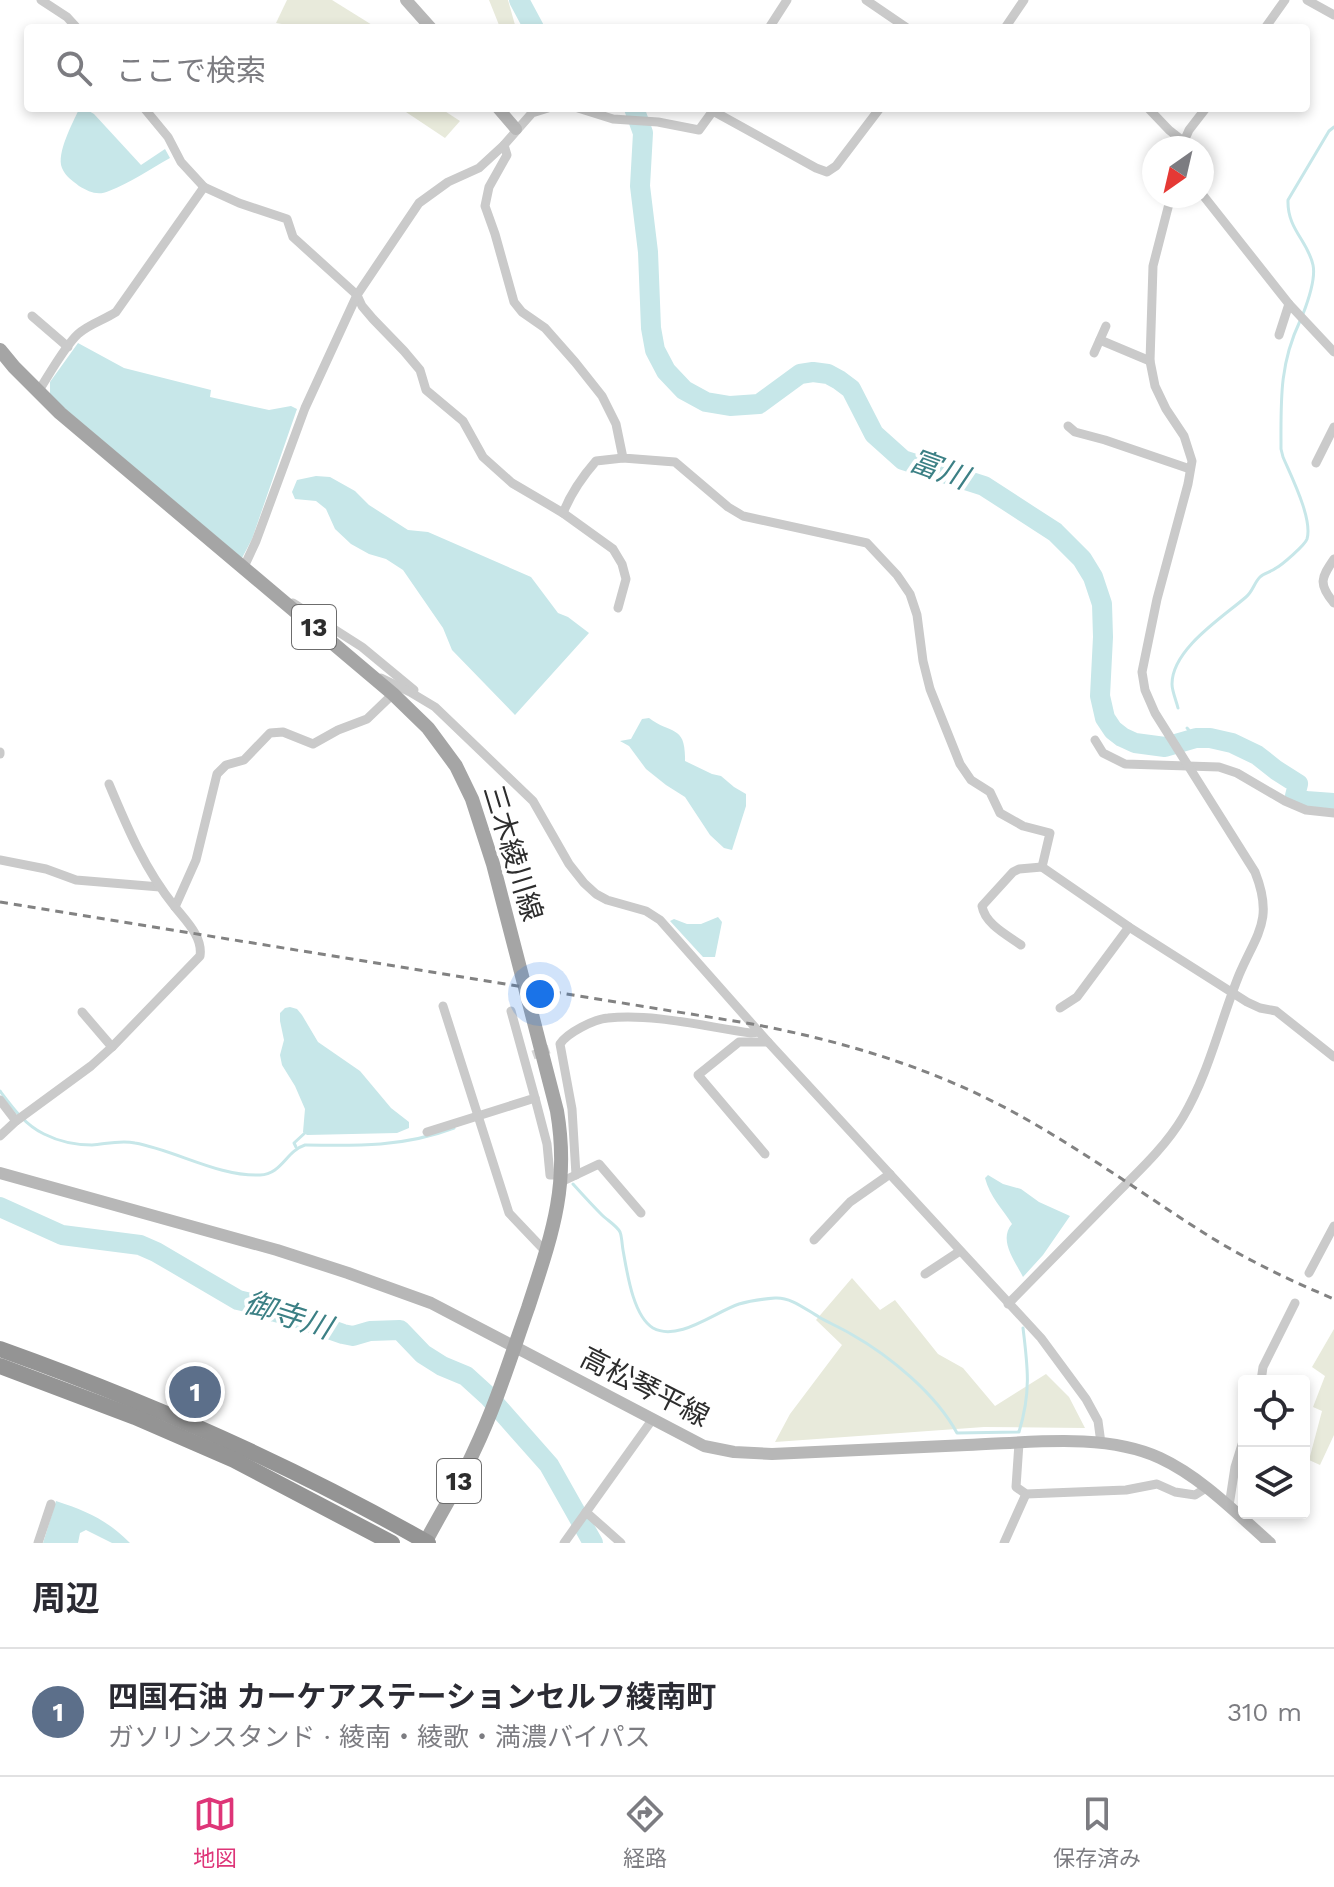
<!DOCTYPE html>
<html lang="ja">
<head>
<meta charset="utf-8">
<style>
  :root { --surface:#fff; --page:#f2f2f3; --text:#2b2b33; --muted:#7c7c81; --line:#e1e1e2; --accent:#de3578 }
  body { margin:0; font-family:"Work Sans","Noto Sans JP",sans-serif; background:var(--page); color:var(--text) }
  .controls { position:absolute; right:24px; bottom:24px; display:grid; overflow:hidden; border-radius:8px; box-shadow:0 4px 12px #0003 }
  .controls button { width:72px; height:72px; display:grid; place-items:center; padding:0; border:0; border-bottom:2px solid var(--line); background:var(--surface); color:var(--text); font:40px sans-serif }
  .compass { position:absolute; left:1142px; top:136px; width:72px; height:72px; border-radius:50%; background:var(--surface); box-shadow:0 4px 12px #0003; rotate:214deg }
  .you { position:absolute; left:540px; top:994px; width:28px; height:28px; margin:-20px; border:6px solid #fff; border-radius:50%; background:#1a73e8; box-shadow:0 0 0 12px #1a73e833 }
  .badge { display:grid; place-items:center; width:52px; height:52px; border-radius:50%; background:var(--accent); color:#fff; font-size:26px; font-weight:700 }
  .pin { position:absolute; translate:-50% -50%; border:4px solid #fff; box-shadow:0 2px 8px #0006 }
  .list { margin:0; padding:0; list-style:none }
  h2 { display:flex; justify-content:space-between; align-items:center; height:104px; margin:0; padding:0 32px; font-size:34px }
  h2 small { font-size:26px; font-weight:400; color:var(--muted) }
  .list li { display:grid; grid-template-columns:52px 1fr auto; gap:24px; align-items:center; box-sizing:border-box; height:128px; padding:0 32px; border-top:2px solid var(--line) }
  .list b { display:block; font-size:30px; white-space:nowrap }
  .list p { margin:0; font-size:26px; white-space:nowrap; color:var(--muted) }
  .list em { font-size:26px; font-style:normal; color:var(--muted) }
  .icon { flex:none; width:44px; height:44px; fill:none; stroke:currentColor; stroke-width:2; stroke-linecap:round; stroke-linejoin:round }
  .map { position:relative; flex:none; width:1334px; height:1543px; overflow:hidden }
  .search { position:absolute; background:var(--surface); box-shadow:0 4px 12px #0003; left:24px; right:24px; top:24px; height:88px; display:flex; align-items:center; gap:20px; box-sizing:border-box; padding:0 28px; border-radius:8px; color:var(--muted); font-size:30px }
  .sheet { height:232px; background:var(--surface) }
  nav { display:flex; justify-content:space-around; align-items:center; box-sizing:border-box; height:112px; border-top:2px solid var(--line); background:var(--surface); font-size:22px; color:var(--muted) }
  nav a { display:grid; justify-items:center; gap:4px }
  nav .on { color:var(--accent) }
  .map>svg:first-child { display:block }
</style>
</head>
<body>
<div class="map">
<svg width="1334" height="1543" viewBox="0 0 1334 1543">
  <rect width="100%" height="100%" fill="#fff"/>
  <g fill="#e8eadb">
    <path d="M287,0H332L377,28H305L276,23Z"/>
    <path d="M489,0H508L515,25H499Z"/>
    <path d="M393,108H440L460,121L445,138L403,110Z"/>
    <path d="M852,1278L880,1310L895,1300L938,1354L963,1368L995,1406L1046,1374L1069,1397L1085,1428L984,1427L775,1442L790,1414L842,1345L816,1320Z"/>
    <path d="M1334,1329V1435L1320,1465L1309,1460L1322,1411L1313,1407L1325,1376L1312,1367Z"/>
  </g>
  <g fill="#c7e7e9">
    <path d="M79,109L87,110L94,114L141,165L165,149L170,158C150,169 130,183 109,191C98,196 89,192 79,186C73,181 65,176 62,168C56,153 73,123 79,109Z"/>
    <path d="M78,343L124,368L211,390L210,397L269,410L291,406L297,409L252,539L242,558L50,396V382Z"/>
    <path d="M316,476L330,477L355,491L369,505L408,530L428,532L531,577L558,613L568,617L589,633L515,715L452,650L443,628L403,570L386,559L369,554L351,544L335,529L326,509L316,501L295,499L292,492L297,480Z"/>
    <path d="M649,718C671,735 686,724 685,761L712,774L721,776L734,787L746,794V806L732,850L724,848L710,835L685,797L666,785L646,769L629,746L620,741L631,739L642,719Z"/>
    <path d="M718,917L722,922L715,957H703L670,921L674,919L687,924H701Z"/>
    <path d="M290,1007L297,1009L302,1015L318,1042L360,1071L391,1108L409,1122V1128L397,1133L307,1135L303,1132L305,1109L295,1086L282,1065L280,1055L284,1040L280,1021V1013L285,1008Z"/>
    <path d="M988,1175L1003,1184L1021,1189L1039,1202L1070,1216L1043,1255L1023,1277C1015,1261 998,1240 1012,1224C1002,1208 990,1197 985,1178Z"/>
    <path d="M56,1501C87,1511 107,1520 130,1543H112L86,1530L80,1533L78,1543H43Z"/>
  </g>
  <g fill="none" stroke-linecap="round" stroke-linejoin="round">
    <g stroke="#c7e7e9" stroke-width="3">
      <path d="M1303,314C1308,301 1316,279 1313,265C1308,241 1287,229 1288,200L1329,131L1334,127"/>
      <path d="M1178,708C1176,700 1172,691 1172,684C1172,649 1223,617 1246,597C1253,591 1254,583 1260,577C1264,573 1271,572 1276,568C1282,565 1305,545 1307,539C1313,519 1291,476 1283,457L1281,449C1281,402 1279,365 1300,321"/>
      <path d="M1187,728L1196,738"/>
      <path d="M0,1091C12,1107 25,1125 44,1134C58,1141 76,1145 92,1145C106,1144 120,1140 135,1143C175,1150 219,1177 260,1175C282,1174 286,1151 305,1145C357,1146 404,1147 454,1128"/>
      <path d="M296,1147L294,1143L306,1132"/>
      <path d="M573,1184C582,1194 592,1205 602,1215C607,1220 617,1226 620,1232C622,1237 622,1245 623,1250C627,1272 633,1316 653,1328C678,1342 715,1312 739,1304C749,1301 763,1299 775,1298C791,1297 805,1309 819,1317C829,1323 841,1328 851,1334C890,1356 936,1394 957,1433L1019,1432C1031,1393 1028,1368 1023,1328"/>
    </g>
    <g stroke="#c7e7e9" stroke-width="20">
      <path d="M519,0L534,28"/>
      <path d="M634,108L643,133L640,186L648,252L651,328L655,350L666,371L684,390L706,402L730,406L759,404L800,374L813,372L828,374L839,380L851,389L874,434L903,460L984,486L1055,532L1082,559L1093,577L1102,604L1103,637L1100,696L1105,718L1113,730L1122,737L1135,743L1165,747L1196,738H1210L1232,743L1257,755L1276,770L1298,784L1295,796L1306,801L1334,803"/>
      <path d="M0,1207L62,1235L140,1245L156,1252L238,1300L263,1306L275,1312L303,1320L343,1334L353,1336L370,1331L400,1330L423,1354L442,1366L466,1376L488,1396L549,1465L593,1543"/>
    </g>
    <path stroke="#d5d5d5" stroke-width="9" stroke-dasharray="9 4.5" stroke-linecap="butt" d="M533,1055L549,1049"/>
    <g stroke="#cacaca" stroke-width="9">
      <path d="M41,0L67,17L77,28"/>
      <path d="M866,0L907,28"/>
      <path d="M1307,0L1334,15"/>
      <path d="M769,28L787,0"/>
      <path d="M1005,28L1024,0"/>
      <path d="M1265,28L1285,0"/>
      <path d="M144,108L168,137L181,162L204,187L239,203L287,219L293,237L357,295L362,306L373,319L404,351L420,370L426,390L463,421L483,457L512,483L563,513L613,549L622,564L626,579L618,608"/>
      <path d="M578,108L613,119L658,122L699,130L715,108"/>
      <path d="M1148,108L1169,130L1183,141"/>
      <path d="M713,111L816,168L827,172L836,166L880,108"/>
      <path d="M504,145L507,155L489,187L485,206L495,234L514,302L522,312L545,328L575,362L602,396L616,424L623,458L675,462L728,507L743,516L867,543L897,575L910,594L917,615L923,661L930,689L960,764L971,780L990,792L1000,813L1023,826L1050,833L1042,867L1129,927L1247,1002L1260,1008L1276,1011L1334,1057"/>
      <path d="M1181,148L1189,130L1206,108"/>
      <path d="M1202,194L1289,304L1334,352"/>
      <path d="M32,316L68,347"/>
      <path d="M1279,335L1289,304"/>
      <path d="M1100,340L1150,361"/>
      <path d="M1094,353L1106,326"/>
      <path d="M38,392C49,375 64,347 78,334C89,324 104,320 116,312L204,187"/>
      <path d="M1068,426L1075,432L1105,440L1190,469"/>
      <path d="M1316,463L1334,427"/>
      <path d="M563,513C571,493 582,477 596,461L623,458"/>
      <path d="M1334,559C1321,578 1318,584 1334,603"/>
      <path d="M243,569L256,541L305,408L357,295L419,203L448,182L479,168L504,145L532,113L548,108"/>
      <path d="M293,603L362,647L414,690"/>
      <path d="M381,678L410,692L435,707L533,801L569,864L584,883L596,894L607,900L646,911L660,920L768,1042L1041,1338L1086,1399L1098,1421L1101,1443"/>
      <path d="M1095,740L1103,753L1125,764L1219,767L1237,773L1285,801L1306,810L1334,813"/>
      <path d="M0,752V754"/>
      <path d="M0,860L46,869L76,880L160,887"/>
      <path d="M175,907L196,860L217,774L226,765L244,760L270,733L283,732L313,744L338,730L367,719L393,694"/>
      <path d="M1021,945C1007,935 985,924 982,906L1013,872L1019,869L1042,867"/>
      <path d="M443,1006L509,1213L546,1252"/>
      <path d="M1060,1008L1077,997L1129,927"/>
      <path d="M82,1012L112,1047"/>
      <path d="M535,1098L547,1144L550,1175H562"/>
      <path d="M0,1100L16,1121"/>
      <path d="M427,1132L535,1098L511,1011"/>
      <path d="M0,1136L16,1121L91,1066L112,1047L200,956C203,937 186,921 175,907C145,870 127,827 109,784"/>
      <path d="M765,1154L698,1075L739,1042H768"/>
      <path d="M576,1175L572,1109L560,1044C567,1033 594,1019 608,1018C652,1013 707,1027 751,1033L759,1032"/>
      <path d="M561,1182L599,1164L641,1213"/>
      <path d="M814,1240L850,1202L890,1174"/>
      <path d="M1309,1273L1334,1226"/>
      <path d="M925,1274L960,1251"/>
      <path d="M1008,1304C1044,1267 1080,1231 1115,1195C1139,1171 1166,1146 1183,1117C1209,1073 1220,1022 1239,975C1257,933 1274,920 1255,872L1155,713L1145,690L1142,672L1157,599L1188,484L1192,461L1184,436L1166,409L1155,386L1150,361L1153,266L1171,196"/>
      <path d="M1261,1381L1263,1367L1295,1303"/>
      <path d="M1019,1443L1016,1487L1026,1494L1126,1490L1157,1484L1175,1492L1195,1495L1206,1488"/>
      <path d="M1229,1506L1235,1467L1244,1438"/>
      <path d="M586,1512L621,1543"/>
      <path d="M38,1543L51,1504"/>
      <path d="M564,1543L652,1420"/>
      <path d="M1004,1543L1026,1494"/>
    </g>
    <g stroke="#b7b7b7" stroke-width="12">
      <path d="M406,0L431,28"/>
      <path d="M498,108L516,129"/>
      <path d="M0,1173L277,1250L348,1273L431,1303L704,1446L734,1452L772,1454C837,1451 902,1448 967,1445C1027,1443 1104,1432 1160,1458C1201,1477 1236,1513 1270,1543"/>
    </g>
    <path stroke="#a5a5a5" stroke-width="14" d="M0,350L14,367L60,413L393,694L428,728L456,766L472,799L493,864L557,1111C570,1187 551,1237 528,1308C511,1356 496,1405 474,1451C460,1483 441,1512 425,1543"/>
    <g stroke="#949494" stroke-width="16">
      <path d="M0,1349C148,1402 292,1465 428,1543"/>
      <path d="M0,1366L135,1417L234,1460L392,1543"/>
    </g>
    <path stroke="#828282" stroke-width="3" stroke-dasharray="8 6" stroke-linecap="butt" d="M0,902L752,1024C843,1041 933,1068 1015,1113C1081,1149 1141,1193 1204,1233C1245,1259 1289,1280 1334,1299"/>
  </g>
  <g text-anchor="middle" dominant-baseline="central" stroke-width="8" stroke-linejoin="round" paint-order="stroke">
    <g fill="#fff" stroke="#6c6c6c" stroke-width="2">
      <rect x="292" y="605" width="44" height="44" rx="6"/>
      <rect x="437" y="1459" width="44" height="44" rx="6"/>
    </g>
    <g font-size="26" font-weight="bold" fill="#2d2d2d">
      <text x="314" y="627">13</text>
      <text x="459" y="1481">13</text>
    </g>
    <g font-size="28" fill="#2d2d2d" stroke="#fff">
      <text transform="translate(513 853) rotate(73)">三木綾川線</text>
      <text transform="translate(645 1387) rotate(27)">高松琴平線</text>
    </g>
    <g font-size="30" font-style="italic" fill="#3c8085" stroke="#fff">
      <text transform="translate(939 469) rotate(20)">富川</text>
      <text transform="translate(288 1315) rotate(18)">御寺川</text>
    </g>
  </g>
</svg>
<div class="controls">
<button><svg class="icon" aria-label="locate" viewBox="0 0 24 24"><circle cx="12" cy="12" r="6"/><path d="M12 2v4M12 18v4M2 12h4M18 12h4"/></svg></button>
<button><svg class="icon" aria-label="layers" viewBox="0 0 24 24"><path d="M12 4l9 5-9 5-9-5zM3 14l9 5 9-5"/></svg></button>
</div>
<svg class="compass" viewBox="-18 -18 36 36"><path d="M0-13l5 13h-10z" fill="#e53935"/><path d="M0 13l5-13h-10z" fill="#7c7c81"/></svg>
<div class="you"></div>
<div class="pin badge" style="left:195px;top:1392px;background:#5c6f8a">1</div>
<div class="search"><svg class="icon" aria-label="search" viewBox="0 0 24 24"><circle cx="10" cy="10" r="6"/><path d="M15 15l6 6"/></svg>ここで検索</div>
</div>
<section class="sheet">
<h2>周辺<small></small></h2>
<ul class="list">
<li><span class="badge" style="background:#5c6f8a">1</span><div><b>四国石油 カーケアステーションセルフ綾南町</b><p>ガソリンスタンド · 綾南・綾歌・満濃バイパス</p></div><em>310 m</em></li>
</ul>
</section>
<nav>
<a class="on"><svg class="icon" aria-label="map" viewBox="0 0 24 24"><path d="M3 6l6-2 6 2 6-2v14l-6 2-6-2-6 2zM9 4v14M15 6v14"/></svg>地図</a>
<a><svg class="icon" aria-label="directions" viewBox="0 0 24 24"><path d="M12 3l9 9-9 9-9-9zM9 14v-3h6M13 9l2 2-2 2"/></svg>経路</a>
<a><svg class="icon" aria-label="saved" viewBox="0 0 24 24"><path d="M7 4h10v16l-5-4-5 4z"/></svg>保存済み</a>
</nav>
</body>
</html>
